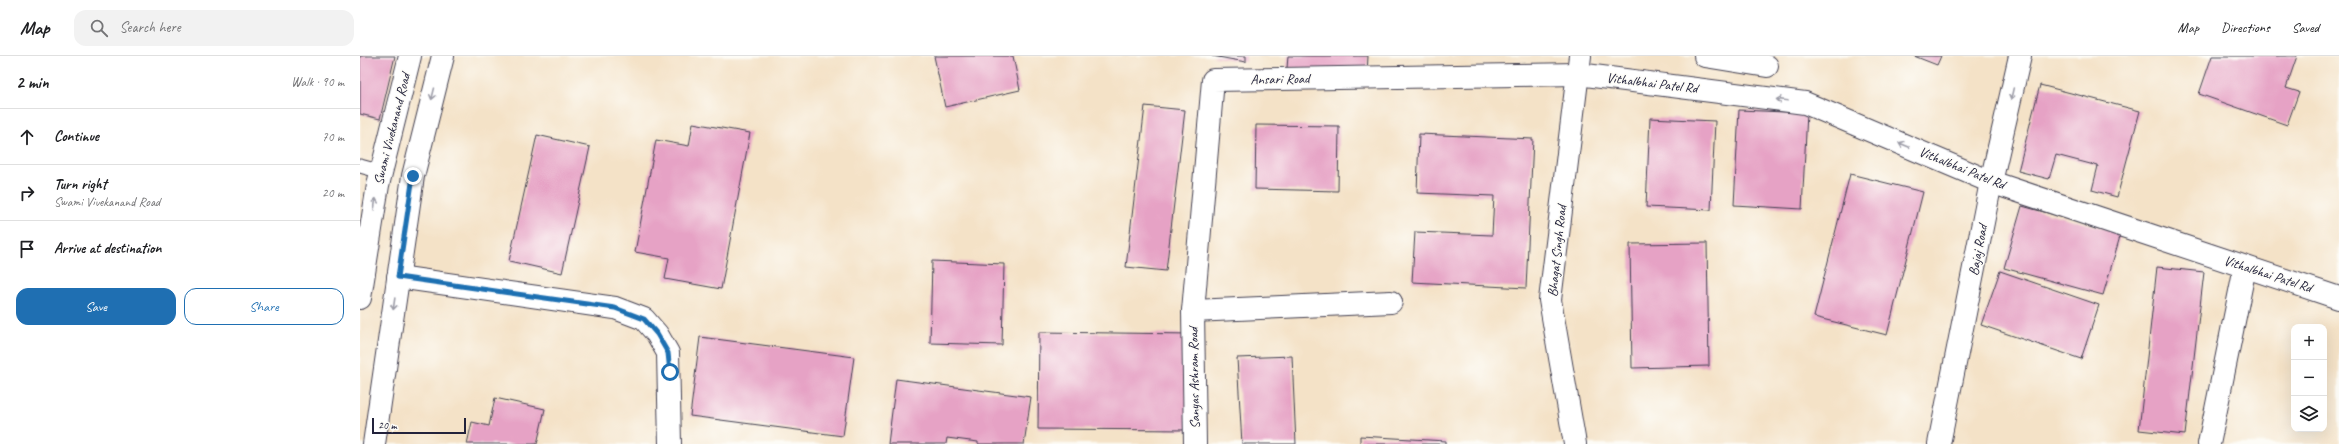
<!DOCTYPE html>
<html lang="en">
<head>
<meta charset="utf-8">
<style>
  :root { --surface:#fff; --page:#f2f2f2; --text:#202124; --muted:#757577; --line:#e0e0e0; --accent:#1f6fb2 }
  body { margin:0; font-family:Caveat,sans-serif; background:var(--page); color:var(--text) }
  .controls { position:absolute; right:12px; bottom:12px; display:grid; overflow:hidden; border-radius:8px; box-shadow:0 4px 16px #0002 }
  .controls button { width:36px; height:36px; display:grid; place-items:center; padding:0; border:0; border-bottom:1px solid var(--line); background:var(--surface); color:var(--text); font:20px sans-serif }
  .scale { position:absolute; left:12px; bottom:10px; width:94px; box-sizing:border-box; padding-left:4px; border:2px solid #22223b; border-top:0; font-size:11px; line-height:14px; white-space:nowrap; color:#22223b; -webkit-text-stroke:3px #fdfcf7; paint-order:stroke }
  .stop { position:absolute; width:12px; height:12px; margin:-9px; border:3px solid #1f6fb2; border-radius:50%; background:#fff }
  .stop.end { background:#1f6fb2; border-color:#fff; box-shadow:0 1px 4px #0008 }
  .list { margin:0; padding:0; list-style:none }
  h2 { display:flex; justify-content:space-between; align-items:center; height:52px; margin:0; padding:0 16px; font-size:17px }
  h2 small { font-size:13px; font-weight:400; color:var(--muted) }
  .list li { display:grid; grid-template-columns:26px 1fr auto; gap:12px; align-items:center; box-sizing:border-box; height:56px; padding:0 16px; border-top:1px solid var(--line) }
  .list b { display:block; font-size:15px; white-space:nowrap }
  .list p { margin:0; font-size:13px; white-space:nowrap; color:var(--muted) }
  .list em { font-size:13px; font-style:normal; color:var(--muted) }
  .actions { display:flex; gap:8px; padding:12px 16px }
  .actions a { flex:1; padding:9px 0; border:1px solid var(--accent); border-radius:12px; text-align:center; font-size:14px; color:var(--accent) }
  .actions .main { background:var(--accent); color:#fff }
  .icon { flex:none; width:22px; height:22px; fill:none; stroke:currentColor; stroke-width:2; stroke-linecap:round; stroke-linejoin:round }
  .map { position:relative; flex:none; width:1979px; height:388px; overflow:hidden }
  header { display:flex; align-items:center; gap:24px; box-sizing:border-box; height:56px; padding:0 20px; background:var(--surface); border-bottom:1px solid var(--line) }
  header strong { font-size:19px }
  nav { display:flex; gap:22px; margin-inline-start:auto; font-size:14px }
  .search { width:280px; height:36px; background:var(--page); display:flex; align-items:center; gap:10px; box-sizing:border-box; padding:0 14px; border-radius:12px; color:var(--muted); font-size:15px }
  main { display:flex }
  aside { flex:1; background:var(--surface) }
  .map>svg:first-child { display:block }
</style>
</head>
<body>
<header>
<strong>Map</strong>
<div class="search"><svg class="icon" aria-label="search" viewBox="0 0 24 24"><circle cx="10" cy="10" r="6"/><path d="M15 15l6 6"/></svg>Search here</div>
<nav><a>Map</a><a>Directions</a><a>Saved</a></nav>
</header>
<main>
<aside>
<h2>2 min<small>Walk · 90 m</small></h2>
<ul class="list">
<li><svg class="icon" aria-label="ahead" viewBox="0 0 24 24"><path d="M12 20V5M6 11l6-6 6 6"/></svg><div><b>Continue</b></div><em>70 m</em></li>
<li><svg class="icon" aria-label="right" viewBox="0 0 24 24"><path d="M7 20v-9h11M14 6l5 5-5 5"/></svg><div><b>Turn right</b><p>Swami Vivekanand Road</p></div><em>20 m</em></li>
<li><svg class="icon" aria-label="arrive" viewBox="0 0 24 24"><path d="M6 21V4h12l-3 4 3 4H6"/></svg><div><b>Arrive at destination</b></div></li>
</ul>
<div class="actions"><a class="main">Save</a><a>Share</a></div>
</aside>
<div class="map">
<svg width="1979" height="388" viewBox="0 0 1979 388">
  <rect width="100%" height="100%" fill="#fdfcf7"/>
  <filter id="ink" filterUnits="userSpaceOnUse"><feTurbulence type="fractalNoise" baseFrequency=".025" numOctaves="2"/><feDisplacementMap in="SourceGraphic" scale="8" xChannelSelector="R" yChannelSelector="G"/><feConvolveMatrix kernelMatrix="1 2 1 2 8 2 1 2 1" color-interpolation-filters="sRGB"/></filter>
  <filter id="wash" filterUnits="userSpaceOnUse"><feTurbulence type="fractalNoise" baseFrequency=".012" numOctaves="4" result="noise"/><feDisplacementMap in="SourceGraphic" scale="16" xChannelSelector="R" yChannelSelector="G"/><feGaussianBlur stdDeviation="0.9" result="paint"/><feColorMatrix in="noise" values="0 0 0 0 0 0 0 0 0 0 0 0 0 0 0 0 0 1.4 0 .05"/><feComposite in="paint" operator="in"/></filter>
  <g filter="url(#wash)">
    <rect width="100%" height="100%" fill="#f4e2c7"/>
    <g id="blocks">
      <g fill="#e6a2c5">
        <path d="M0,0H35L20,63L0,58Z"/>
        <path d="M574,0H653L660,34L585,51Z"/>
        <path d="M852,0H886V6Z"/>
        <path d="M928,0H1008L1007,19L927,12Z"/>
        <path d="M1554,0H1581L1577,9Z"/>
        <path d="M1852,0H1937L1926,32L1939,36L1927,69L1839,38Z"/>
        <path d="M1680,29L1780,55L1757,141L1732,134L1738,110L1696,99L1689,123L1658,115Z"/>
        <path d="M785,50L825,54L806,215L766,211Z"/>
        <path d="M1379,54L1447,57L1442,153L1374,149Z"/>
        <path d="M1290,62L1355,65L1351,154L1286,151Z"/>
        <path d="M333,67L390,77L361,233L305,223L309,202L275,196L296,84L329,90Z"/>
        <path d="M896,69L979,70L978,135L895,133Z"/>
        <path d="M1059,78L1173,83L1166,232L1052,226L1055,176L1132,179L1134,140L1057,137Z"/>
        <path d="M177,79L230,91L202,217L149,205Z"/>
        <path d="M1490,118L1563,136L1527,279L1454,261Z"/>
        <path d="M1662,150L1761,177L1743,239L1644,212Z"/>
        <path d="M1347,187L1349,310L1272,312L1270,188Z"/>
        <path d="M572,205L644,208L642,289L570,287Z"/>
        <path d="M1797,211L1844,216L1825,379L1779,374Z"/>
        <path d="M1640,215L1739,249L1721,303L1621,269Z"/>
        <path d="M679,276L832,278L831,374L678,373Z"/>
        <path d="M340,281L494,301L483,380L330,360Z"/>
        <path d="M932,300L936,388H882L877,302Z"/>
        <path d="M536,323L671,341L664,388H618V386L587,382L586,388H528Z"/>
        <path d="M135,342L185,353L177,388H107L112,366L129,370Z"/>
        <path d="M1000,380L1086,385V388H1000Z"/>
      </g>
    </g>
  </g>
  <g filter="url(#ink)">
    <use href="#blocks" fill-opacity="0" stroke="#423f50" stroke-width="1"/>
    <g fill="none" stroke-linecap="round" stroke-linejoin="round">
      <defs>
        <path id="lane" d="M0,110L22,116"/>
        <g id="street">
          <path d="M1345,0L1407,10"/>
          <path d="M38,221L255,252L284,263L297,278L308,297L310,388"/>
          <path d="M833,255L1031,246"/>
          <path d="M835,388L833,255L853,24L1218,18L1445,47L1631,126L1979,242"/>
          <path d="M1215,388L1190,244L1220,0"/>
          <path d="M1579,388L1631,126L1660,0"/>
          <path d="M1849,388L1885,211"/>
        </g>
        <g id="primary">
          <path d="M0,242L18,129L50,0"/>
          <path d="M14,388L53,120L83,0"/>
        </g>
      </defs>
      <use href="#lane" stroke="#423f50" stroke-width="15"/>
      <use href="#street" stroke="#423f50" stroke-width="24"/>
      <use href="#primary" stroke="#423f50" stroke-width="24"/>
      <use href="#lane" stroke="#fff" stroke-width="13"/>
      <use href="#street" stroke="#fff" stroke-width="22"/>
      <use href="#primary" stroke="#fff" stroke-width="22"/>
    </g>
    <defs><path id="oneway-shaft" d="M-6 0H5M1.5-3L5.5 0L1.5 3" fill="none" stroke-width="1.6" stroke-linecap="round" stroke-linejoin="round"/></defs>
    <g stroke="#9c9ca7">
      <use href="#oneway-shaft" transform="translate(73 38) rotate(104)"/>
      <use href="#oneway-shaft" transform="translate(1652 38) rotate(103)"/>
      <use href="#oneway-shaft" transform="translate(1422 44) rotate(-173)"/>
      <use href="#oneway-shaft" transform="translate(1544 89) rotate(-157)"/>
      <use href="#oneway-shaft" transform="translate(15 148) rotate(-81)"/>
      <use href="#oneway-shaft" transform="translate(34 248) rotate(98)"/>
    </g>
  </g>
  <g fill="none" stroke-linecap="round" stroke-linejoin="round" filter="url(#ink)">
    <path stroke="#1f6fb2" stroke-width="5" d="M53,120L38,221L255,252L284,263L297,278L308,297L310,316"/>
  </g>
  <g text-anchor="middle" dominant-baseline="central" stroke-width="3" stroke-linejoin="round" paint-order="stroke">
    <g font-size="14" fill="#22223b" stroke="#fdfcf7">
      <text transform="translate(920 23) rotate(-1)">Ansari Road</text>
      <text transform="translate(1292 27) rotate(7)">Vithalbhai Patel Rd</text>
      <text transform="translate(32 73) rotate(-76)">Swami Vivekanand Road</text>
      <text transform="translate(1602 112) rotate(22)">Vithalbhai Patel Rd</text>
      <text transform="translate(1618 194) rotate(-79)">Bajaj Road</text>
      <text transform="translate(1197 195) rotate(-84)">Bhagat Singh Road</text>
      <text transform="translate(1908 218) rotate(18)">Vithalbhai Patel Rd</text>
      <text transform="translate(834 322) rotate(-91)">Sanyas Ashram Road</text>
    </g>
  </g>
</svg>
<div class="controls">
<button>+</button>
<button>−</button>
<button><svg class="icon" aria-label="layers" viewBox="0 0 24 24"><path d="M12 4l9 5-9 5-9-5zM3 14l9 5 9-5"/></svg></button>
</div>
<div class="scale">20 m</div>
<div class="stop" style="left:310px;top:316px"></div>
<div class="stop end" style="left:53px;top:120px"></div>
</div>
</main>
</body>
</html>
